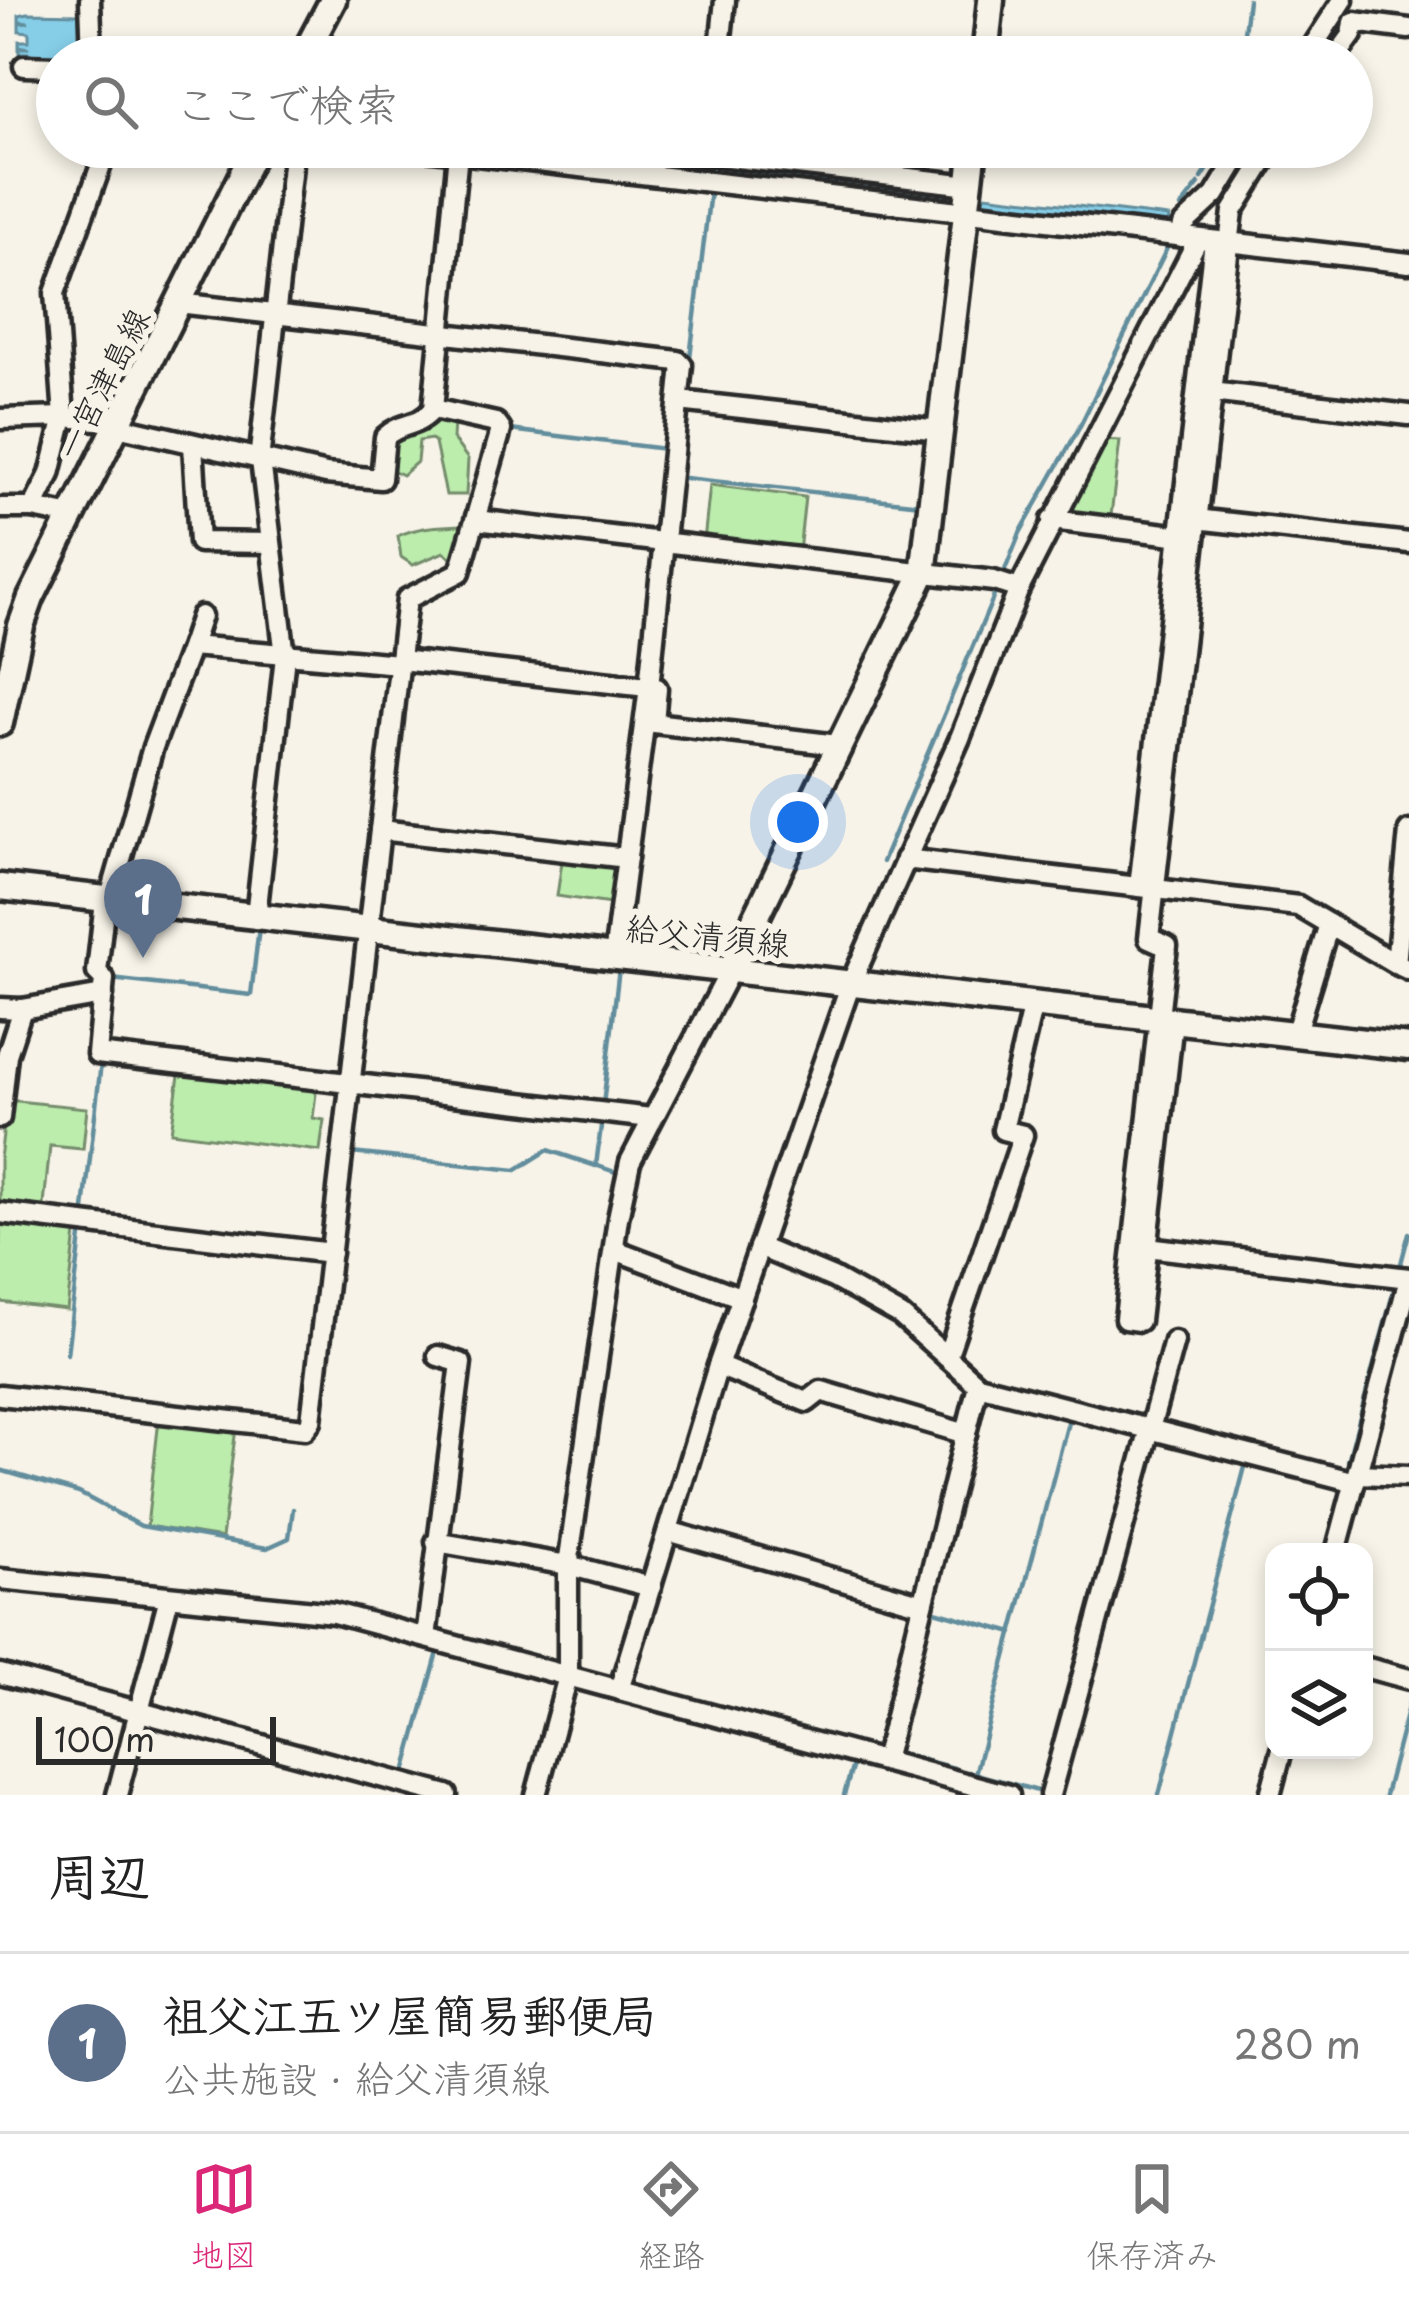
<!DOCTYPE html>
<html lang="ja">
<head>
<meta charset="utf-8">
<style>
  :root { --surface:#fff; --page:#f6f6f6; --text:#222; --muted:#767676; --line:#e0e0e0; --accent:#db2777 }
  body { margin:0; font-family:"Playpen Sans","Klee One",sans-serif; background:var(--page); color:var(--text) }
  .controls { position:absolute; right:36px; bottom:36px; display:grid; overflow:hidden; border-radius:24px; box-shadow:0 6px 18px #0003 }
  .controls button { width:108px; height:108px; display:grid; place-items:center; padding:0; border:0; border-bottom:3px solid var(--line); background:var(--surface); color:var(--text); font:60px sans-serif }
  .scale { position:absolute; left:36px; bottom:30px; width:240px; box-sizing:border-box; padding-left:12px; border:6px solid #2b2b2b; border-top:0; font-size:33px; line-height:42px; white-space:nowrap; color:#2b2b2b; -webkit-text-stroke:9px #f7f3e8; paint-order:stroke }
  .you { position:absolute; left:798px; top:822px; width:42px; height:42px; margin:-30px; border:9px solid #fff; border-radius:50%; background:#1a73e8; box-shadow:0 0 0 18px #1a73e833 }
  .badge { display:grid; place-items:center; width:78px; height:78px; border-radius:50%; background:var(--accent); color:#fff; font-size:39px; font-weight:700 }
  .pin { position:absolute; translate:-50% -99px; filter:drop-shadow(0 3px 6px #0008) }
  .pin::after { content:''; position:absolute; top:63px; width:42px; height:36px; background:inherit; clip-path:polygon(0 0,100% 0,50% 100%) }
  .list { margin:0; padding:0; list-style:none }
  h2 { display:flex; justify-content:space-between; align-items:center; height:156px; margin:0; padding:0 48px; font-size:51px }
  h2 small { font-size:39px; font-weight:400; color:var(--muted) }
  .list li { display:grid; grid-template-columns:78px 1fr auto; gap:36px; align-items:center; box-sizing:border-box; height:180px; padding:0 48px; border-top:3px solid var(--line) }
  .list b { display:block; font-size:45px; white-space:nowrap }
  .list p { margin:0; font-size:39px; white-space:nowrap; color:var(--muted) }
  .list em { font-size:39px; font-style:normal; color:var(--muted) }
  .icon { flex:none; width:66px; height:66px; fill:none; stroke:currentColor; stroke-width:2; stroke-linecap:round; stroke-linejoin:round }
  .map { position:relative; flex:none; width:1409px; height:1795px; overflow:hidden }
  .search { position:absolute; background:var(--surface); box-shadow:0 6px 18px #0003; left:36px; right:36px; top:36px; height:132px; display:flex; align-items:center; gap:30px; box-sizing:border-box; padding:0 42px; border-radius:66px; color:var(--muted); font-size:45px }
  .sheet { height:336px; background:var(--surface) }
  nav { display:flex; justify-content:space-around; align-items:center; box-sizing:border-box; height:168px; border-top:3px solid var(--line); background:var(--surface); font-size:33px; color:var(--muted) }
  nav a { display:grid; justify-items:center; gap:6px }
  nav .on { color:var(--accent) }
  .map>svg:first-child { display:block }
</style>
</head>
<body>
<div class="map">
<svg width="1409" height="1795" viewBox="0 0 1409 1795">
  <rect width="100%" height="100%" fill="#f7f3e8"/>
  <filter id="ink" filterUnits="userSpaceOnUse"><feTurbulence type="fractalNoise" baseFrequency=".00833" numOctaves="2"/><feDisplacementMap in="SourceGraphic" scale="24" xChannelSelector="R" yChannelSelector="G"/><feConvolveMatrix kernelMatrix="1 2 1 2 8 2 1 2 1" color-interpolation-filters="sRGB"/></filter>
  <g filter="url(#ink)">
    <g fill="#bcedad" stroke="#748c6c" stroke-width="3">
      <path d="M433,417L454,421L453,439L468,459L466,495H446L435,443L431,439L419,441L417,462L402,475L387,467L388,442Z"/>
      <path d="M1100,440L1120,441L1110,524L1061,518Z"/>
      <path d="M710,485L805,497L799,552L704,541Z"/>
      <path d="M463,525L466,530L458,563L444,552L413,565L401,557L398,536C419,526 440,526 463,525Z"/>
      <path d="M563,854L618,860L617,905L557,896Z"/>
      <path d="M180,1068L317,1085L313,1118L324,1120L320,1151L171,1132Z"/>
      <path d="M7,1100L87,1108L83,1149L50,1146L43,1215L0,1210V1159Z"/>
      <path d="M0,1216L77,1225L67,1310L0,1302Z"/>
      <path d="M159,1419L236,1428L222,1538L147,1526Z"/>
    </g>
    <g fill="#86cee8" stroke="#628d9c" stroke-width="3">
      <path d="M28,13L80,14L84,16V38L133,57H29L28,53H19V48H29L19,46V41H29V32L19,31V23L29,22L19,21V15Z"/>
      <path d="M496,147H585L1169,217L1168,224Z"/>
    </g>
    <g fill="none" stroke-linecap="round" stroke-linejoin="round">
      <g stroke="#628d9c" stroke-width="4.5">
        <path d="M1241,57L1248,0"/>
        <path d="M1202,178L1222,147"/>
        <path d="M1181,207L1199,184"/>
        <path d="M1222,223L1223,205L1261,147"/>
        <path d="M1128,357L1164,287"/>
        <path d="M689,366L710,191"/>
        <path d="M510,430L665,449"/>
        <path d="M685,478L921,504"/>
        <path d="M1003,575L1020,533L1078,430L1168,246"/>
        <path d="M1016,576L1068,474"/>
        <path d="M882,862L996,591"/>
        <path d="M1142,922L1139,942L1143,944"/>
        <path d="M111,983V979L251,995L259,927"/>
        <path d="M603,1105L619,968"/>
        <path d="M351,1153L516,1170L548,1150L596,1166L602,1118"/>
        <path d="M598,1166L615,1172"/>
        <path d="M83,1218L101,1063"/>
        <path d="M343,1223L345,1205"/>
        <path d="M1399,1271L1409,1233"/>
        <path d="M336,1287L342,1231"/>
        <path d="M67,1354L82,1228"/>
        <path d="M1348,1461L1396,1282"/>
        <path d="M0,1470L79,1493L141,1526L267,1548L289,1538L293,1509"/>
        <path d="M928,1609L1013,1633"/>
        <path d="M630,1682L876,1748"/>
        <path d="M892,1752L954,1768"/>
        <path d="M969,1772L1045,1793"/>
        <path d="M975,1774L1070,1415"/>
        <path d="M404,1776L438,1652"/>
        <path d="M844,1795L854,1761"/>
        <path d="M1159,1795L1246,1463"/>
        <path d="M1385,1795L1409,1703"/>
      </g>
      <defs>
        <g id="street">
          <path d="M90,0L92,57"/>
          <path d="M719,57L725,0"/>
          <path d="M1306,57L1343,0"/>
          <path d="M1336,57L1352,35L1354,22L1409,29"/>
          <path d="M24,66L57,67"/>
          <path d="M101,147V165L55,293L64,417L119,422"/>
          <path d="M408,147L1409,263"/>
          <path d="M625,147L707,156"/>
          <path d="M720,147L719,156L970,185"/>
          <path d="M1182,237L1183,225L1215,195L1244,147"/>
          <path d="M178,303L678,361L682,365L649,687L614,957"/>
          <path d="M1211,392L1409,415"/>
          <path d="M679,401L939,430"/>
          <path d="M0,419L64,417L50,474L33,508"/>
          <path d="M117,426L326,474L381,479L385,437C402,421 417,429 433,409"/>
          <path d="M193,445L199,542L269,543"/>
          <path d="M0,508H33L72,516"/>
          <path d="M1196,519L1409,543"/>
          <path d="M476,520L994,581L1019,589"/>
          <path d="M1052,520L1190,537"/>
          <path d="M191,646L201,616"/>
          <path d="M400,660L657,688L654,723L838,745"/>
          <path d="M380,830L627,858"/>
          <path d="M1409,831L1396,964L1409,970"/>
          <path d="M905,859L1298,906L1396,964"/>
          <path d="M1139,887L1214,241"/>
          <path d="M105,901L97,972L104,979L97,1054L651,1118"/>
          <path d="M109,901L153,747L191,646L399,664"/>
          <path d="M256,916L285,656L260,452L294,147"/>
          <path d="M0,1008L22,1009L103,995"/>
          <path d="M1173,1021L1139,1321L1125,1319L1167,946L1149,938L1233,211L1273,147"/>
          <path d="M1295,1035L1329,924"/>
          <path d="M0,1118L7,1055L22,1009"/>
          <path d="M0,1213L331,1253"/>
          <path d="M759,1247L833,1278L901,1316L978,1385L1355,1482"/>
          <path d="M1147,1247L1409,1278"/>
          <path d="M615,1250L742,1298"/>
          <path d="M947,1357L1023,1135L1003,1130L1033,1004"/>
          <path d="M718,1366L807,1402L821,1391L966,1434"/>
          <path d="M0,1395L305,1429L311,1421L407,599L460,572L501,430L496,423L433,409L458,153"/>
          <path d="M1357,1474L1409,1476"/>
          <path d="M668,1531L923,1604"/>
          <path d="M436,1542L568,1565L651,1587"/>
          <path d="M1336,1552L1409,1279"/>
          <path d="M0,1579L334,1613L1009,1795"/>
          <path d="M426,1637L461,1363L438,1356"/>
          <path d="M1364,1667L1409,1679"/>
          <path d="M0,1674L447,1795"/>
          <path d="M619,1690L718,1366L851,983L960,738L1019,589L1198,239"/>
          <path d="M884,1761L978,1385"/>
          <path d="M117,1795L169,1597"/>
          <path d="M536,1795L568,1676V1565L618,1218L630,1162L730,971"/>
          <path d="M1050,1795L1174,1341"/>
          <path d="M1270,1795L1282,1750"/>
        </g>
        <g id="secondary">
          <path d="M303,57L333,0"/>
          <path d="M985,57L991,0"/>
          <path d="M0,723L21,626L31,598L256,147"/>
          <path d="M0,887L1409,1047"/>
          <path d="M730,971L923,574L974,147"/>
        </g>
      </defs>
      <use href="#street" stroke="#2b2b2b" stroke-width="27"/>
      <use href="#secondary" stroke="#2b2b2b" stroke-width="33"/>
      <use href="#street" stroke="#f7f3e8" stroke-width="18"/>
      <use href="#secondary" stroke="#f7f3e8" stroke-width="24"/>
    </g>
  </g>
  <g text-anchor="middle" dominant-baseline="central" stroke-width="12" stroke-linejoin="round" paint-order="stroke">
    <g font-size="33" fill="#2b2b2b" stroke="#f7f3e8">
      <text transform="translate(101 383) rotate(-63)">一宮津島線</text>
      <text transform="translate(708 934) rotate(6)">給父清須線</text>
    </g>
  </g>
</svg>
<div class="controls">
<button><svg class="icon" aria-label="locate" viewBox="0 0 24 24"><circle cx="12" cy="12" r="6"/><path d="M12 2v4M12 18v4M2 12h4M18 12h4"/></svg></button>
<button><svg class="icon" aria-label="layers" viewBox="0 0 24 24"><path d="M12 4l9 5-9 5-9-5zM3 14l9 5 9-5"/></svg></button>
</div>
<div class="scale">100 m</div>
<div class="you"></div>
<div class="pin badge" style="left:143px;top:958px;background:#5c6f8a">1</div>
<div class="search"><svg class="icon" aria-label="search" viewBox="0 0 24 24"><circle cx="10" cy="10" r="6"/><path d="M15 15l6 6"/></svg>ここで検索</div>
</div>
<section class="sheet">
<h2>周辺<small></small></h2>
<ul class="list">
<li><span class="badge" style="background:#5c6f8a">1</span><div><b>祖父江五ツ屋簡易郵便局</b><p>公共施設 · 給父清須線</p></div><em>280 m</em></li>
</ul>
</section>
<nav>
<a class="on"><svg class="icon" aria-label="map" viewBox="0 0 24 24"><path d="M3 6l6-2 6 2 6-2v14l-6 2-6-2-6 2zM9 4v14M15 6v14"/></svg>地図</a>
<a><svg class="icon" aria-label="directions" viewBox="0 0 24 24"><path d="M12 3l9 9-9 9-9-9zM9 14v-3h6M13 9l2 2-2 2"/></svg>経路</a>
<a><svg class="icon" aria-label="saved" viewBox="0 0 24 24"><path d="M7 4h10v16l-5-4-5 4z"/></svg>保存済み</a>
</nav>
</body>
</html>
